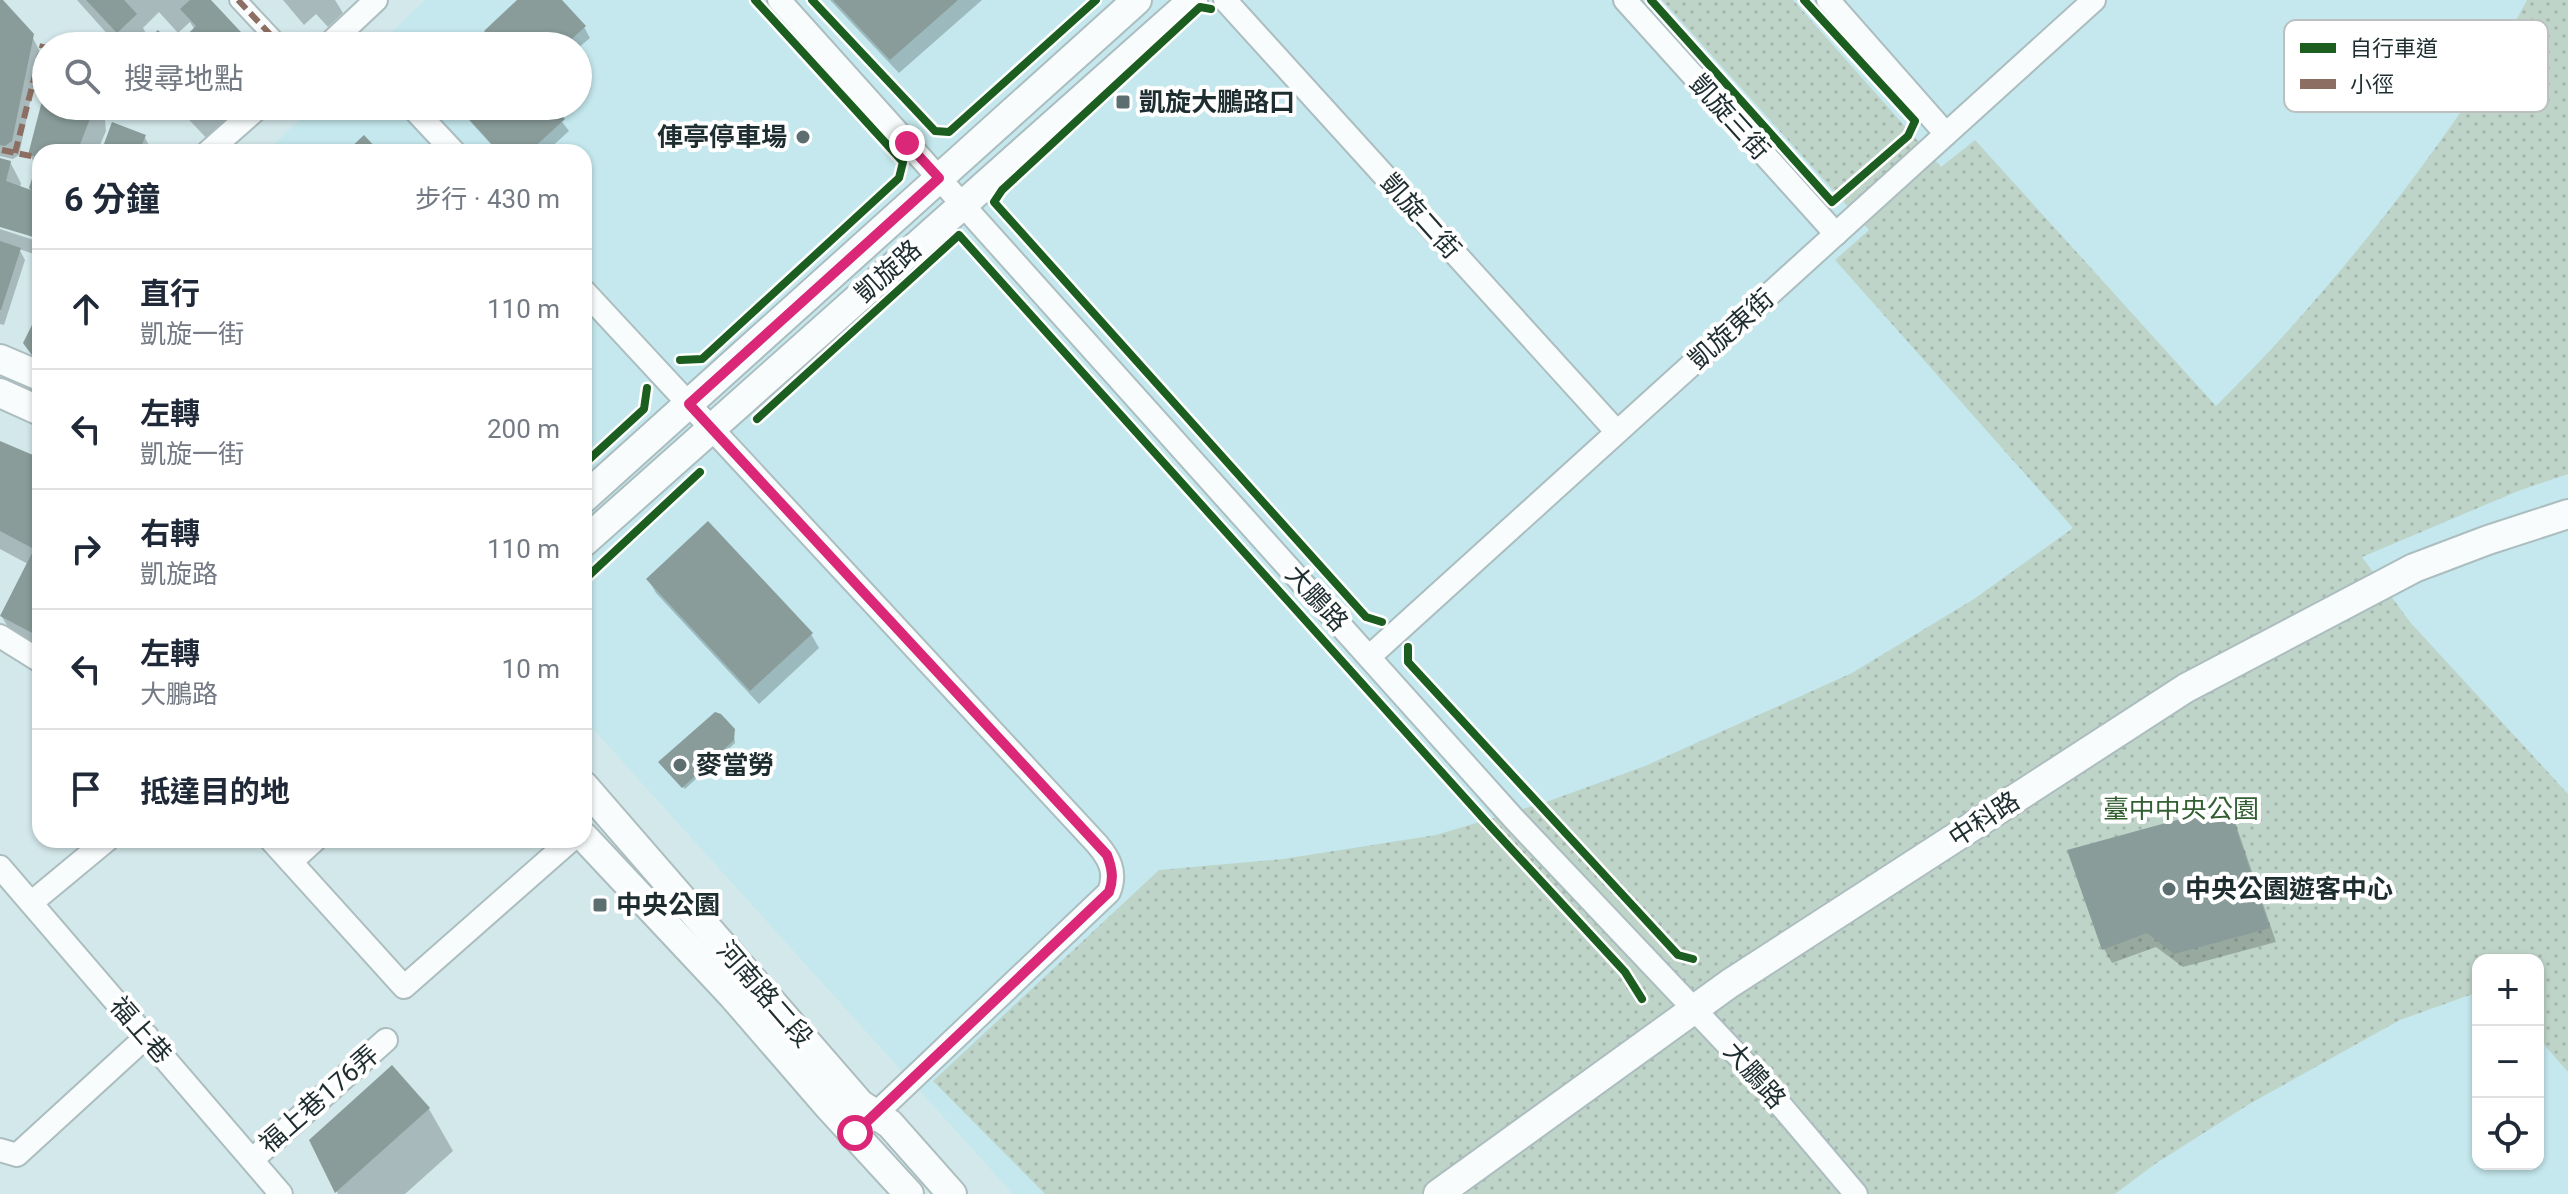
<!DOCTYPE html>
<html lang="zh-TW">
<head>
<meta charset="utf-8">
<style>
  :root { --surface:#fff; --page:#f2f2f3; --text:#1f2937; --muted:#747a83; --line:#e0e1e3 }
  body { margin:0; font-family:Roboto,"Noto Sans TC",sans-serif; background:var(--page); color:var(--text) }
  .controls { position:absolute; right:24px; bottom:24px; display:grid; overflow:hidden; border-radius:16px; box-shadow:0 2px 6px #0004 }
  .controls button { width:72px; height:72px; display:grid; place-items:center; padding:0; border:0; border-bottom:2px solid var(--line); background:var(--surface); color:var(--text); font:40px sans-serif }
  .stop { position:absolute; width:24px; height:24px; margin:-18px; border:6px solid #db2777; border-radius:50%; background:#fff }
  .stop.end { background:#db2777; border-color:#fff; box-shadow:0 2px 8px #0008 }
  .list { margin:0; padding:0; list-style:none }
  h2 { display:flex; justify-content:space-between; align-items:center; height:104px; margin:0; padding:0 32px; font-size:34px }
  h2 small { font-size:26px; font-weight:400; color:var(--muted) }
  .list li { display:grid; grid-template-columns:52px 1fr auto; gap:24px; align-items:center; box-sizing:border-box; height:120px; padding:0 32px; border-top:2px solid var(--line) }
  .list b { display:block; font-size:30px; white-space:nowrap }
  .list p { margin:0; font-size:26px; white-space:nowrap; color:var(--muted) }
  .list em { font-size:26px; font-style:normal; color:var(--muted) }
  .icon { flex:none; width:44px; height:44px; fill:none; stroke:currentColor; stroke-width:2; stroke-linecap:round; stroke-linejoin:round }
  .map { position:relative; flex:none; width:2568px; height:1194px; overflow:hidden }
  .search { position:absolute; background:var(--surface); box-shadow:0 2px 6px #0004; left:32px; top:32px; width:560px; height:88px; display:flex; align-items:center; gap:20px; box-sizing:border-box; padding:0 28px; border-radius:44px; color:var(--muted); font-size:30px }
  .panel { position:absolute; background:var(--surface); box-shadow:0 2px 6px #0004; left:32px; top:144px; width:560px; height:704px; border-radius:24px }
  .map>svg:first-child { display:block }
</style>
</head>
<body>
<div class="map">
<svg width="2568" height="1194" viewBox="0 0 2568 1194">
  <defs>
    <pattern id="park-dots" width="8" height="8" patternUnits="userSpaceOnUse" patternTransform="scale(2)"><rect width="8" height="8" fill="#bfd4c9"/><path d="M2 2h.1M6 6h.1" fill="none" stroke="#a4b6ad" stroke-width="1.8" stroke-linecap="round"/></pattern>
  </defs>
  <rect width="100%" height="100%" fill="#d3e8eb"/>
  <path fill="#c4e8ed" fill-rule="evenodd" d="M425,0H2568V1194H1013L584,719V152H266L314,106H578V46H377ZM2478,960H2538V1164H2478Z"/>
  <path fill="url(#park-dots)" d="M1662,0H1793L1941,167L1975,140L2216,406C2315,308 2402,200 2479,85C2497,58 2512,28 2527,0H2568V474L2518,491L2362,557L2410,622L2568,794V1072L2538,1038V960H2478V992L2400,1020L2251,1103L2155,1164L2115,1194H1045L933,1081L1159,870L1283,859L1436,835L1549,801L1645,766L1852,673L1974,599L2073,528L1835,260L1869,230Z"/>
  <g fill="#0003">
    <path d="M0,0L32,36L40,52H46V106H97L105,120L106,131L97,152H40V237L0,225V160L10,162L21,183L20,188L35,193L37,167L30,155L45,97L35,78L19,155L13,159L0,156Z"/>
    <path d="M77,0H208L251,46H178L195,30L190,22L178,33L159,12L143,28L150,40L171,46H118Z"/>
    <path d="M283,0H335L343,13L328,27L316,14L304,25Z"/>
    <path d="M520,0H559L584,27L590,38L578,48V46H496L486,32Z"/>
    <path d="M830,0H982L899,73Z"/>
    <path d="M176,106H225L236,125L214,146Z"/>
    <path d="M464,106H550L569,131L546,152H498L467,118L461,108Z"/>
    <path d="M144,136L150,147L148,152H103Z"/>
    <path d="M0,229L40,242V256L19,249L25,260L4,325L0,324Z"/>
    <path d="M0,443L40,460V655L17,643L1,615L28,564L0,549Z"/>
    <path d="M648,579L811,634L819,648L759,704L656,593Z"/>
    <path d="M733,730L735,743L685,789L662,765Z"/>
    <path d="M2227,808L2235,822L2276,942L2183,967L2156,947L2112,963L2104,949L2070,852Z"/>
    <path d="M429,1109L453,1151L405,1194H338L311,1140Z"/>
  </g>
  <g fill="#899c9a">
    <path d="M0,0H3L34,34L12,141L5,146L0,145Z"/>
    <path d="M86,0H124L137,14L117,33Z"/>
    <path d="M190,0H211L254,46H175L196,26L180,9Z"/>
    <path d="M517,0H562L586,26L564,46H497L484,31Z"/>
    <path d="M833,0H958L890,60Z"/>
    <path d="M158,30L173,46H141Z"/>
    <path d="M43,50H46V106H95L77,152H40V157L28,155L43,97L34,79Z"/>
    <path d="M184,106H209L196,118Z"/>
    <path d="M461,106H553L565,119L529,152H499L459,108Z"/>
    <path d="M112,122L146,135L139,152H101Z"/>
    <path d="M364,135L380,152H346Z"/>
    <path d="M0,158L11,161L6,181L31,190L29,188L36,166L40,167V239L0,227Z"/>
    <path d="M0,241L21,248L1,310H0Z"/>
    <path d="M40,309V359L34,358L23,343Z"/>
    <path d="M0,441L40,458V637L0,616L34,549L0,531Z"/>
    <path d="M708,521L813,633L750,691L646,579Z"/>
    <path d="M715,712L721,714L735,729L734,740L682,788L658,762Z"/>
    <path d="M2228,806L2270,928L2174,954L2147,933L2102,950L2067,850Z"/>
    <path d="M392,1065L430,1108L335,1193L309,1140Z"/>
  </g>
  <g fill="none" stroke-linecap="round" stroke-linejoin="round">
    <defs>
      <path id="pedestrian" d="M238,0L281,46"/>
      <g id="minor">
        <path d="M779,0L1515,820L1744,1062L1856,1194"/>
        <path d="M1225,0L1617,432"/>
        <path d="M1625,0L1836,234"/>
        <path d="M1828,0L1946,134"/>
        <path d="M327,46L376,0"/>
        <path d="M411,106L454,152"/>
        <path d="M208,152L260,106"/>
        <path d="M584,291L1097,844C1109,858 1117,872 1109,892L866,1123"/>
        <path d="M0,636L40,661"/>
        <path d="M1369,657L2094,0"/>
        <path d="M271,840L404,987L571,840"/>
        <path d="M291,862L315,840"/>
        <path d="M0,867L281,1194"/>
        <path d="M31,903L107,840"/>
        <path d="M0,1150L17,1155L147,1036"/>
        <path d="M253,1159L386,1040"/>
      </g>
      <g id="tertiary">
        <path d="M0,359L40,376"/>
        <path d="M0,393L40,411"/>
        <path d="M584,498L1137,0"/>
        <path d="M584,542L1193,0"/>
        <path d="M584,786L860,1104L890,1124L952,1194"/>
        <path d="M584,837L733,996L830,1108L909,1194"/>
        <path d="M1438,1194L1729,984L2186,688L2414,568L2488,540L2568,514"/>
      </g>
    </defs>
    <use href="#pedestrian" stroke="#acbdbf" stroke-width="20"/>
    <use href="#minor" stroke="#acbdbf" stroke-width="26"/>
    <use href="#tertiary" stroke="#acbdbf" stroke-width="32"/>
    <use href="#pedestrian" stroke="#f8fcfc" stroke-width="16"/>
    <use href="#minor" stroke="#f8fcfc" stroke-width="22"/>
    <use href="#tertiary" stroke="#f8fcfc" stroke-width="28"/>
    <g stroke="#8d6e63" stroke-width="6" stroke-dasharray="12 6" stroke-linecap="butt">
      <path d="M238,0L281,46"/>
      <path d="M2,150L40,158"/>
      <path d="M15,153L43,44"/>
    </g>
    <defs>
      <g id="cycleway">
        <path d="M812,0L935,131L949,132L1096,0"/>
        <path d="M1651,0L1832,202L1908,136L1915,121L1804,0"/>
        <path d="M1211,9L1200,7L1002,190L994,202L1366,617L1382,622"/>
        <path d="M680,360L702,359L899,178L903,162L755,0"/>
        <path d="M757,419L959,235L1491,827L1625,972L1642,999"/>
        <path d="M584,464L644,409L647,388"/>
        <path d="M584,580L700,472"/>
        <path d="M1408,647V662L1678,955L1693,959"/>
      </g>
    </defs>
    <use href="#cycleway" stroke="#fff" stroke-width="13"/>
    <use href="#cycleway" stroke="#1b5e20" stroke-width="8"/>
  </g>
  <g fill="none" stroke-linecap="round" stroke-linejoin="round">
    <path stroke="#db2777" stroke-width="10" d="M855,1133L1109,892C1114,879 1112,868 1107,855L689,404L939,178L907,143"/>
  </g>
  <g fill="#5d6e71" stroke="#fff" stroke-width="3">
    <rect x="1115" y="94" width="16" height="16" rx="4"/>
    <circle cx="803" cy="137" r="8"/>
    <circle cx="680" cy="765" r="8"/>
    <circle cx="2169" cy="889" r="8"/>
    <rect x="592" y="897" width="16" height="16" rx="4"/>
  </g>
  <g text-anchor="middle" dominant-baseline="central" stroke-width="8" stroke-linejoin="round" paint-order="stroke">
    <g font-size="26" font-weight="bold" fill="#1e2d2f" stroke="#fff" text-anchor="start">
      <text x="1139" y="102">凱旋大鵬路口</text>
      <text x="787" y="137" text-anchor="end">俥亭停車場</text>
      <text x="696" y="765">麥當勞</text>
      <text x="2185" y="889">中央公園遊客中心</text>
      <text x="616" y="905">中央公園</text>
    </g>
    <g font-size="26" fill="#1e2d2f" stroke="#fff">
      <text transform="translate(1730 117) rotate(48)">凱旋三街</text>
      <text transform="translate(1421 216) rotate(48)">凱旋二街</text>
      <text transform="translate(888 271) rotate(-42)">凱旋路</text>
      <text transform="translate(1731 329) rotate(-42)">凱旋東街</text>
      <text transform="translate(1317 598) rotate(48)">大鵬路</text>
      <text transform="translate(1984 819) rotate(-33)">中科路</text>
      <text transform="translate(765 994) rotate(49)">河南路二段</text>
      <text transform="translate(141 1030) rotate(49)">福上巷</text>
      <text transform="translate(1755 1075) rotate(49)">大鵬路</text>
      <text transform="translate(319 1099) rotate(-41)">福上巷176弄</text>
    </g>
    <g font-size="26" fill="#335f33" stroke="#fff">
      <text x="2181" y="809">臺中中央公園</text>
    </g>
  </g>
  <rect x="2284" y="20" width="264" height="92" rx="12" fill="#fff" stroke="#bcc0c1" stroke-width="2"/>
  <rect x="2300" y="43" width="36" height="10" fill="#1b5e20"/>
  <rect x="2300" y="79" width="36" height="10" fill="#8d6e63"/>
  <g font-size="22" fill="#1e2d2f">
    <text x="2350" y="56">自行車道</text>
    <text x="2350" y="92">小徑</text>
  </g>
</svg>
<div class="controls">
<button>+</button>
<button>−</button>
<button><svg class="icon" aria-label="locate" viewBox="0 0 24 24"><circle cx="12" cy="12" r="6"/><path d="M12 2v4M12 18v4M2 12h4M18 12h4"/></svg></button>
</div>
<div class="stop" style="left:855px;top:1133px"></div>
<div class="stop end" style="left:907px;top:143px"></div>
<div class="search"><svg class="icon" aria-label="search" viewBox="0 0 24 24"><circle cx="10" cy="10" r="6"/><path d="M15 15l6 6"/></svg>搜尋地點</div>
<section class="panel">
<h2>6 分鐘<small>步行 · 430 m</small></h2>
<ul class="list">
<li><svg class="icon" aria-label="ahead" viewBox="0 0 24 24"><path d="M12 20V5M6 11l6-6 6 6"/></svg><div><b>直行</b><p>凱旋一街</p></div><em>110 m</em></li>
<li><svg class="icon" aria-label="left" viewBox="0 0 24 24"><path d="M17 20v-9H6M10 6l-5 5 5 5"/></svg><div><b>左轉</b><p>凱旋一街</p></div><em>200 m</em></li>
<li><svg class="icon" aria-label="right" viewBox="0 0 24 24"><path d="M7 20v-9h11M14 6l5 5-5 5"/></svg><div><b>右轉</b><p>凱旋路</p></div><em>110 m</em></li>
<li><svg class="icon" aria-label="left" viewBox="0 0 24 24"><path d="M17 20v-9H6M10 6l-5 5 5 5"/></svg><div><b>左轉</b><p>大鵬路</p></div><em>10 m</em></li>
<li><svg class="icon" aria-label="arrive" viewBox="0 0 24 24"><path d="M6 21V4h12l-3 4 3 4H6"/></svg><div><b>抵達目的地</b></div></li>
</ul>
</section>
</div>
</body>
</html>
